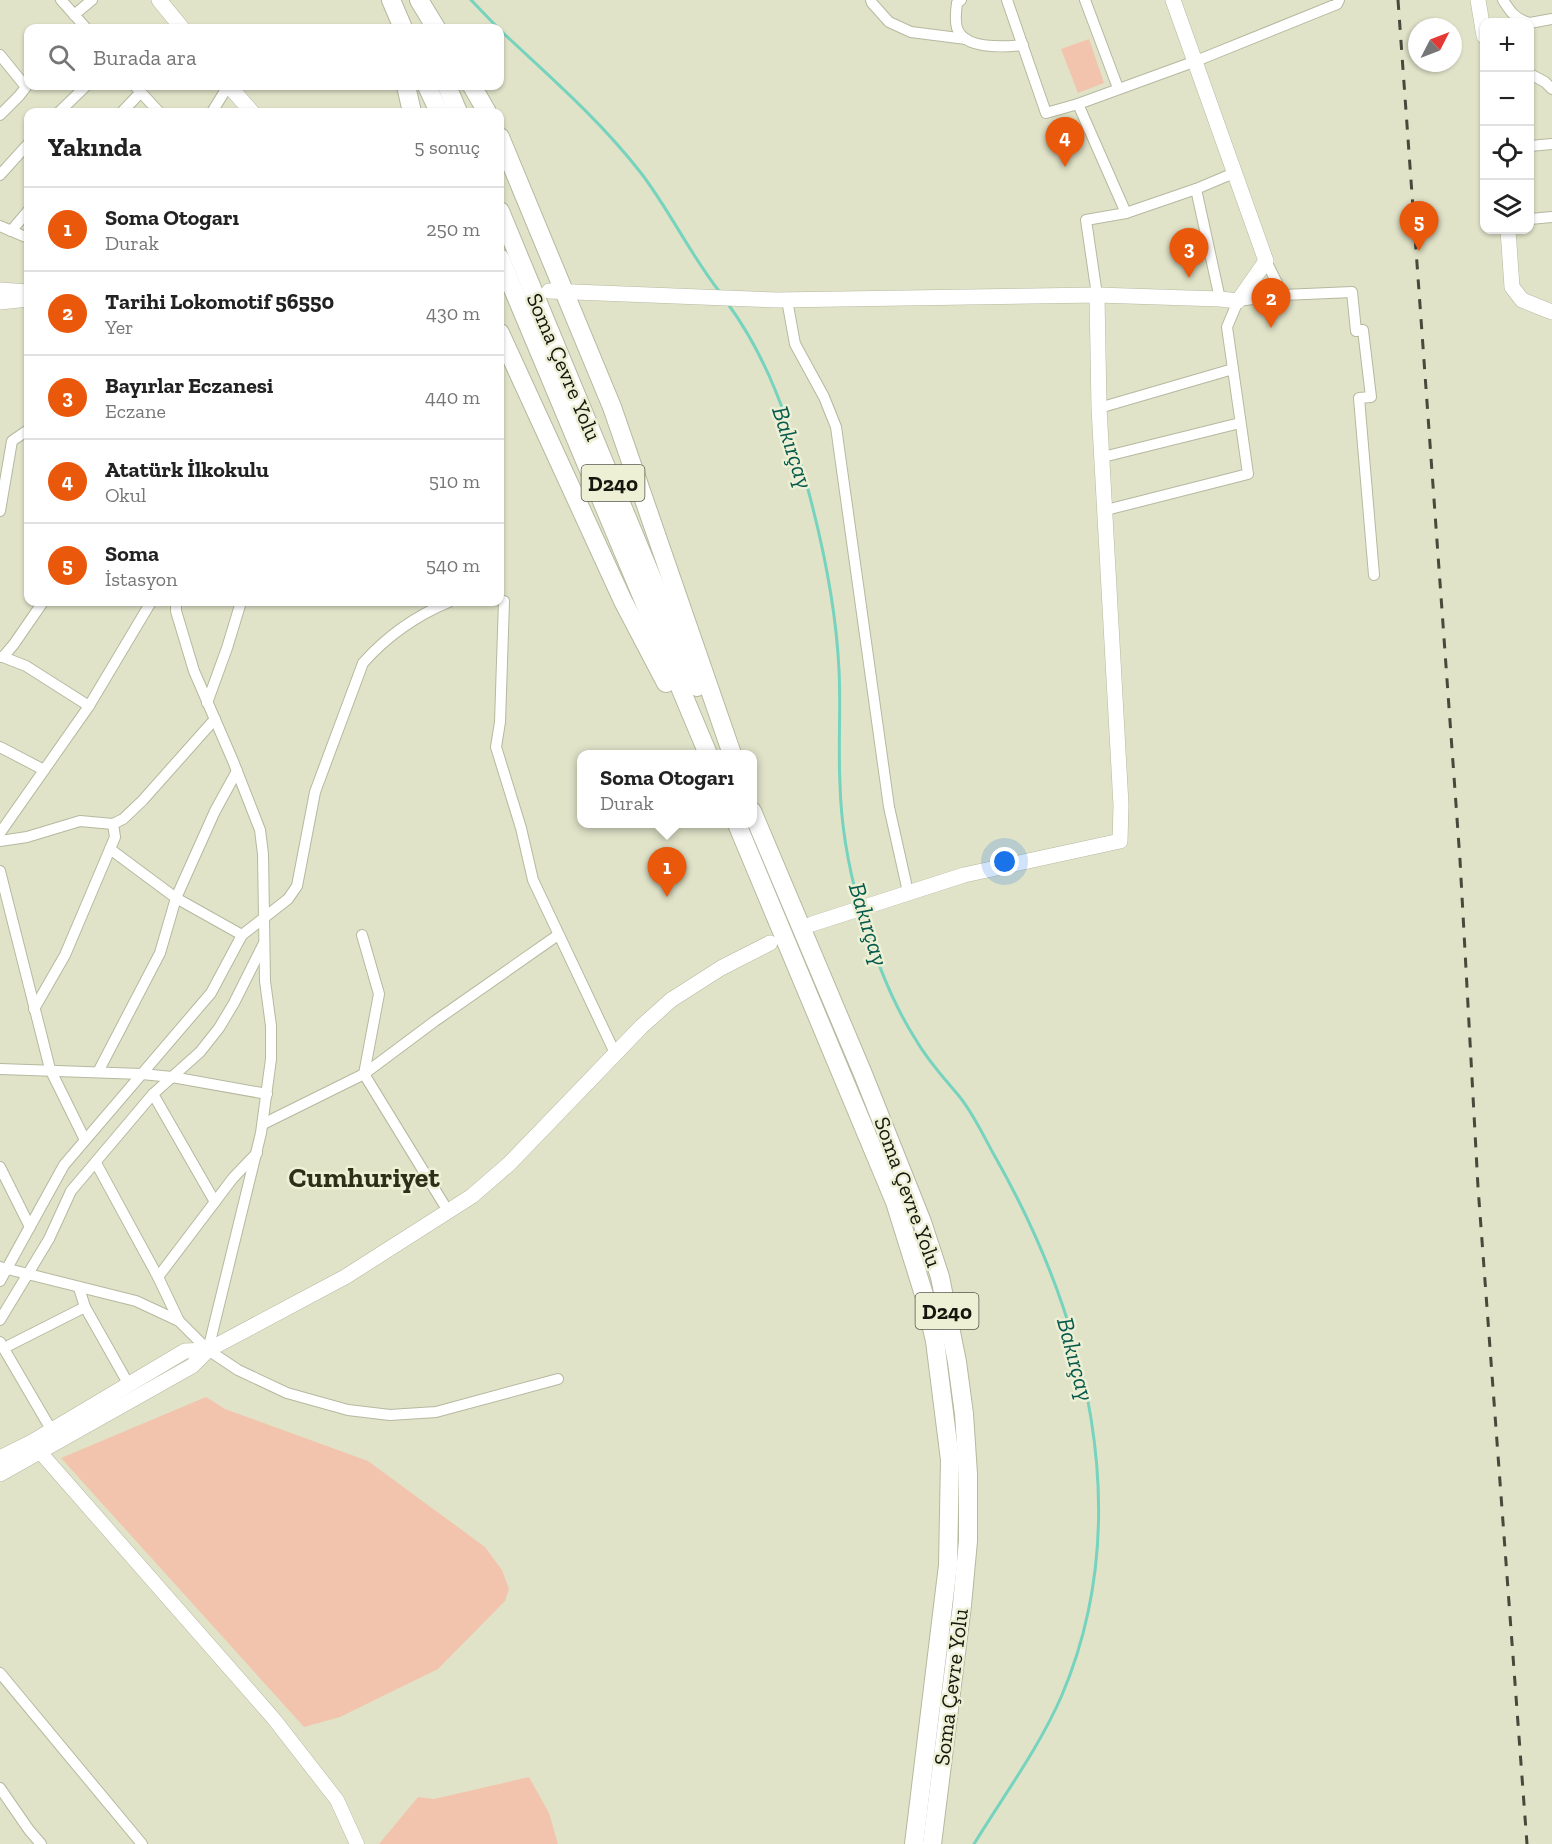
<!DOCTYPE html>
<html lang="tr">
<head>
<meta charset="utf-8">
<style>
  :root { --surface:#fff; --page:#f2f2f2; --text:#222; --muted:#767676; --line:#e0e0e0; --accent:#ea580c }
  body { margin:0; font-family:"Zilla Slab",serif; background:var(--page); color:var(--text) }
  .controls { position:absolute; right:18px; top:18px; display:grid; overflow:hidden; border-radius:12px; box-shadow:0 2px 4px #0004 }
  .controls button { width:54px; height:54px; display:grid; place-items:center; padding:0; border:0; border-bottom:2px solid var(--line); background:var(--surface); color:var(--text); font:30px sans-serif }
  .compass { position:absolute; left:1408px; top:18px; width:54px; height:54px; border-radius:50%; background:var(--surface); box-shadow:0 2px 4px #0004; rotate:48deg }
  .you { position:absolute; left:1005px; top:862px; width:21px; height:21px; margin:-15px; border:4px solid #fff; border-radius:50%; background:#1a73e8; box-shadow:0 0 0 9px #1a73e833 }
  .badge { display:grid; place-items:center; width:39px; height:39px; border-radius:50%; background:var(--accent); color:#fff; font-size:20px; font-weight:700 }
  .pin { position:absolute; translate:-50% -50px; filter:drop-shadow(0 2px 3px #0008) }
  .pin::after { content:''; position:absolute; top:32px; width:21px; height:18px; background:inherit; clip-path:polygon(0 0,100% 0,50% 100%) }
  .popup { position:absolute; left:577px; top:750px; width:180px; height:78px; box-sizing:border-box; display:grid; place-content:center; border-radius:12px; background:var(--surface); filter:drop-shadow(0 2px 4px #0005); font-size:20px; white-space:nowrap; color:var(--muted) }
  .popup b { font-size:22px; color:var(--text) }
  .popup::after { content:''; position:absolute; left:50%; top:100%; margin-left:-12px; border:12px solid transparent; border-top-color:var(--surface) }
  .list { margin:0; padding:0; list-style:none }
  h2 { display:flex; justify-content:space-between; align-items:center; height:78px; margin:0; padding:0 24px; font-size:26px }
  h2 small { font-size:20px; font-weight:400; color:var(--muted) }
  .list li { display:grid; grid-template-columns:39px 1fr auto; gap:18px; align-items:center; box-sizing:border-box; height:84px; padding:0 24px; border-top:2px solid var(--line) }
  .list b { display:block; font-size:22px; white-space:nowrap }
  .list p { margin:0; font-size:20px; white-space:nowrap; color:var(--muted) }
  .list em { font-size:20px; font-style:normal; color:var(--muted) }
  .icon { flex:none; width:33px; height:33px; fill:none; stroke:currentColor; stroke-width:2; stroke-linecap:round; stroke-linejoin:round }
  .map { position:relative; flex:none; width:1552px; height:1844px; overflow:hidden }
  .search { position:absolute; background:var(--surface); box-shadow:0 2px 4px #0004; left:24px; top:24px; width:480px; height:66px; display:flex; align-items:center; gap:15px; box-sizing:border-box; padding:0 21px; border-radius:12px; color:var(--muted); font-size:22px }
  .panel { position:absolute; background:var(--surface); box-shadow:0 2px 4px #0004; left:24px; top:108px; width:480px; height:498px; border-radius:12px }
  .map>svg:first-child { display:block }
</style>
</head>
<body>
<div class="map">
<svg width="1552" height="1844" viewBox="0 0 1552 1844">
  <rect width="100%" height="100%" fill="#e0e3c8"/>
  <g fill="#f3c4ad">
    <path d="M1089,39L1104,83L1078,93L1061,49Z"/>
    <path d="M206,1397L225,1409L368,1461L485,1547L502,1570L509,1589L505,1601L438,1669L340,1717L304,1727L61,1458Z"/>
    <path d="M529,1777L549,1813L558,1844H379L418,1797L434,1799Z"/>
  </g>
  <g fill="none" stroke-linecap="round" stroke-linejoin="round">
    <g stroke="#75d3be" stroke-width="3">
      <path d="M471,0L498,28"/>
      <path d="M500,30C549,76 599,119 641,173C670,211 690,254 719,291"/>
      <path d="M728,304C767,357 788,419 806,482C823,544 836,606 839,670C841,708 838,746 840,784C841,825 848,865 859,905"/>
      <path d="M862,914C875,958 891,1001 916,1040C928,1061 944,1078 959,1096C973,1113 983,1135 993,1153C1086,1316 1138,1515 1062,1695C1039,1748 1004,1795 974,1844"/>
    </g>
    <defs>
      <g id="minor">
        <path d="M61,0L86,28"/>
        <path d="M871,0L872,3L889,22L911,32L966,39"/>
        <path d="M961,0L957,3C956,10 955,21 957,28C964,50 1005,47 1023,45"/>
        <path d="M1007,0L1046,113L1078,104"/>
        <path d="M1085,0L1118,88"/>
        <path d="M1503,0C1510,11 1515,19 1527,22"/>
        <path d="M74,15L92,0"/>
        <path d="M1530,23L1552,19"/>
        <path d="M0,55L26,87L19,96L0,115"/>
        <path d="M1530,74L1545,82L1552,89"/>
        <path d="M135,86L159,112"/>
        <path d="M59,112L86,86"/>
        <path d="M122,112L141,92"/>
        <path d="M212,112L228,86"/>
        <path d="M1530,146L1552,144"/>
        <path d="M0,175L28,144"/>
        <path d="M1126,213L1078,104L1196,61L1337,4L1339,0"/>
        <path d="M1530,219L1552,217"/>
        <path d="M0,226L28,238"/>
        <path d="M11,231L28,211"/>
        <path d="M1097,295L1086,220L1126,213L1196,189"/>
        <path d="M1283,295L1352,292L1356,331L1363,330L1371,397L1359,398L1374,575"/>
        <path d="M1220,299L1196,189L1234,173"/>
        <path d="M787,300L795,344L824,397L836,427L889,807L908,892"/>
        <path d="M1099,408L1233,369"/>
        <path d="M1103,457L1240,423"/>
        <path d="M1106,510L1248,474L1227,327L1238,301L1283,295L1266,261"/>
        <path d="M0,511L12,441L28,430"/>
        <path d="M500,600L504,601L500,722L496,747L521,828L533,880L615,1053"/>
        <path d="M176,602V611L194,671L233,761L260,830L263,854L265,981L271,1026V1059L261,1133L208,1350"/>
        <path d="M0,657H3L14,644L43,602"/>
        <path d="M3,657L26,666L89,706"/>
        <path d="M207,703L227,648L241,602"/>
        <path d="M0,747L44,770"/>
        <path d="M0,833L89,706L151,602"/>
        <path d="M0,841L27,837L80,821L113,824L123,819L143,800L215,719"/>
        <path d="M110,849L176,898L242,935"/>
        <path d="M0,871L50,1069L85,1140"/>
        <path d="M362,935L379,994L364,1074L448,1211"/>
        <path d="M34,1009L65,955L110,849L115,837L113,824"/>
        <path d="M0,1069L142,1074L172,1077L267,1094"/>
        <path d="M98,1072L160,953L176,898L215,811L237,771"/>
        <path d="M153,1094L215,1202"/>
        <path d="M263,1124L364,1074L435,1021L558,935"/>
        <path d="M96,1163L158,1277L179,1321"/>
        <path d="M0,1167L30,1227"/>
        <path d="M0,1267L136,1301L179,1321L208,1350L238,1370L287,1393L348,1410L390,1415L436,1412L558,1379"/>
        <path d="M158,1277L233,1178L257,1153"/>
        <path d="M0,1281L64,1165L211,993L242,935L288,899L297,886L315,792L363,663C388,635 415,616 449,602"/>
        <path d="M79,1288L85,1307L129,1385"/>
        <path d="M0,1320L49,1239L71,1191L153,1094L200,1052L219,1028L234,1003L263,945"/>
        <path d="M0,1342L52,1431"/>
        <path d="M4,1348L85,1307"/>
        <path d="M0,1673L142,1844"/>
        <path d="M0,1788L29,1830L41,1844"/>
      </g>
      <path id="tertiary" d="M33,1444L274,1719L337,1800L357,1844"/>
      <g id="secondary">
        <path d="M159,0L182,28"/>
        <path d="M1478,0L1484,36"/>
        <path d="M229,86L252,112"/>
        <path d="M1508,230L1512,287L1522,300L1552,312"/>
        <path d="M0,290L28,292"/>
        <path d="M549,291L777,300L1097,295L1220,299L1238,301L1266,261L1173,0"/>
        <path d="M0,302L28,299"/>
        <path d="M812,924L964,875L1120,841L1121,805L1099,408L1097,295"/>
        <path d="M0,1458L32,1442L185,1351L208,1350"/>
        <path d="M0,1474L192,1366L208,1350L345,1277L472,1196L509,1164L641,1027L671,1000L721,968L770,943"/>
      </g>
      <g id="trunk">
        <path d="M391,0L403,28"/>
        <path d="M419,0L436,28"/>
        <path d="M406,86L412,112"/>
        <path d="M427,86L439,112"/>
        <path d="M447,86L458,112"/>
        <path d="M472,86L487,112"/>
        <path d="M500,137L612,407L732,754"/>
        <path d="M500,211L697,687"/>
        <path d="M500,258L708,754"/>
        <path d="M500,333L623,601L666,683"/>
        <path d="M752,811L863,1074L922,1222L940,1277L957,1362L964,1414L968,1474V1541L962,1605L932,1844"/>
        <path d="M737,824L895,1202L925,1298L935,1341L950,1460L948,1565L914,1844"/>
      </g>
    </defs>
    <use href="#minor" stroke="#b6b99f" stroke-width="12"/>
    <use href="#tertiary" stroke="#b6b99f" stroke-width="15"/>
    <use href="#secondary" stroke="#b6b99f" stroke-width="16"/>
    <use href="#trunk" stroke="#b6b99f" stroke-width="20"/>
    <use href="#minor" stroke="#fff" stroke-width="10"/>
    <use href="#tertiary" stroke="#fff" stroke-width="14"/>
    <use href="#secondary" stroke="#fff" stroke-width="15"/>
    <use href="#trunk" stroke="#fff" stroke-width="18"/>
    <path stroke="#47493b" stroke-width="3" stroke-dasharray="10 10" stroke-linecap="butt" d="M1398,0L1460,860L1478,1187L1527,1844"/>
  </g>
  <g text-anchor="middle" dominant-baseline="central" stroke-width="5" stroke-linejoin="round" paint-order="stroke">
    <g fill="#edf0d5" stroke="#565749" stroke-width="1.5">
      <rect x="581.5" y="465" width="63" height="36" rx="4.5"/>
      <rect x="915.5" y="1293" width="63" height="36" rx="4.5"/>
    </g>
    <g font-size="21" font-weight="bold" fill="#15160d">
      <text x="613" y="483">D240</text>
      <text x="947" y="1311">D240</text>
    </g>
    <g font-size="22" fill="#15160d" stroke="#edf0d5">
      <text transform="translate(564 367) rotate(67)">Soma Çevre Yolu</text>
      <text transform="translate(908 1192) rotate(70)">Soma Çevre Yolu</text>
      <text transform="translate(951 1687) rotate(-83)">Soma Çevre Yolu</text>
    </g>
    <g font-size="24" font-style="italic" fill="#065a4c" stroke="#edf0d5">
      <text transform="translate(793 447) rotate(72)">Bakırçay</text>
      <text transform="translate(869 924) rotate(73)">Bakırçay</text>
      <text transform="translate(1076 1359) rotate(75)">Bakırçay</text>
    </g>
    <g font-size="28" font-weight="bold" fill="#2d2f19" stroke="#edf0d5">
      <text x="364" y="1177">Cumhuriyet</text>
    </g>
  </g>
</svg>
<div class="controls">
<button>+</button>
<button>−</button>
<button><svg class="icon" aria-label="locate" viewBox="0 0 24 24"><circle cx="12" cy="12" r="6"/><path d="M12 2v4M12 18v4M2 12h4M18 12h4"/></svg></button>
<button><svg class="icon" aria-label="layers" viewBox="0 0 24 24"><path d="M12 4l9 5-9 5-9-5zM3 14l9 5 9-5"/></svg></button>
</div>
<svg class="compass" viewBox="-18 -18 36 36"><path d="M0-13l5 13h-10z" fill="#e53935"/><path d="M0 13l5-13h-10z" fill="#767676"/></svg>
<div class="you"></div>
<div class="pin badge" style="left:667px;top:897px">1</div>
<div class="popup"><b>Soma Otogarı</b>Durak</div>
<div class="pin badge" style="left:1271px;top:328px">2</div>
<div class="pin badge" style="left:1189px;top:278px">3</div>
<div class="pin badge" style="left:1065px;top:167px">4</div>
<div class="pin badge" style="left:1419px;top:251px">5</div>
<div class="search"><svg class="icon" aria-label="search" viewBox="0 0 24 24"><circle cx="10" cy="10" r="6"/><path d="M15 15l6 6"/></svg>Burada ara</div>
<section class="panel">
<h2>Yakında<small>5 sonuç</small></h2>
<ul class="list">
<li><span class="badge">1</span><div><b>Soma Otogarı</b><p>Durak</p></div><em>250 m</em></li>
<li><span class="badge">2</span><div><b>Tarihi Lokomotif 56550</b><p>Yer</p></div><em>430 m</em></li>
<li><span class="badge">3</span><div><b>Bayırlar Eczanesi</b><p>Eczane</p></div><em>440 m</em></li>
<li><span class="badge">4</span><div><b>Atatürk İlkokulu</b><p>Okul</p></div><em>510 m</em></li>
<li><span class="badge">5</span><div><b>Soma</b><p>İstasyon</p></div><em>540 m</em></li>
</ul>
</section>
</div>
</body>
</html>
